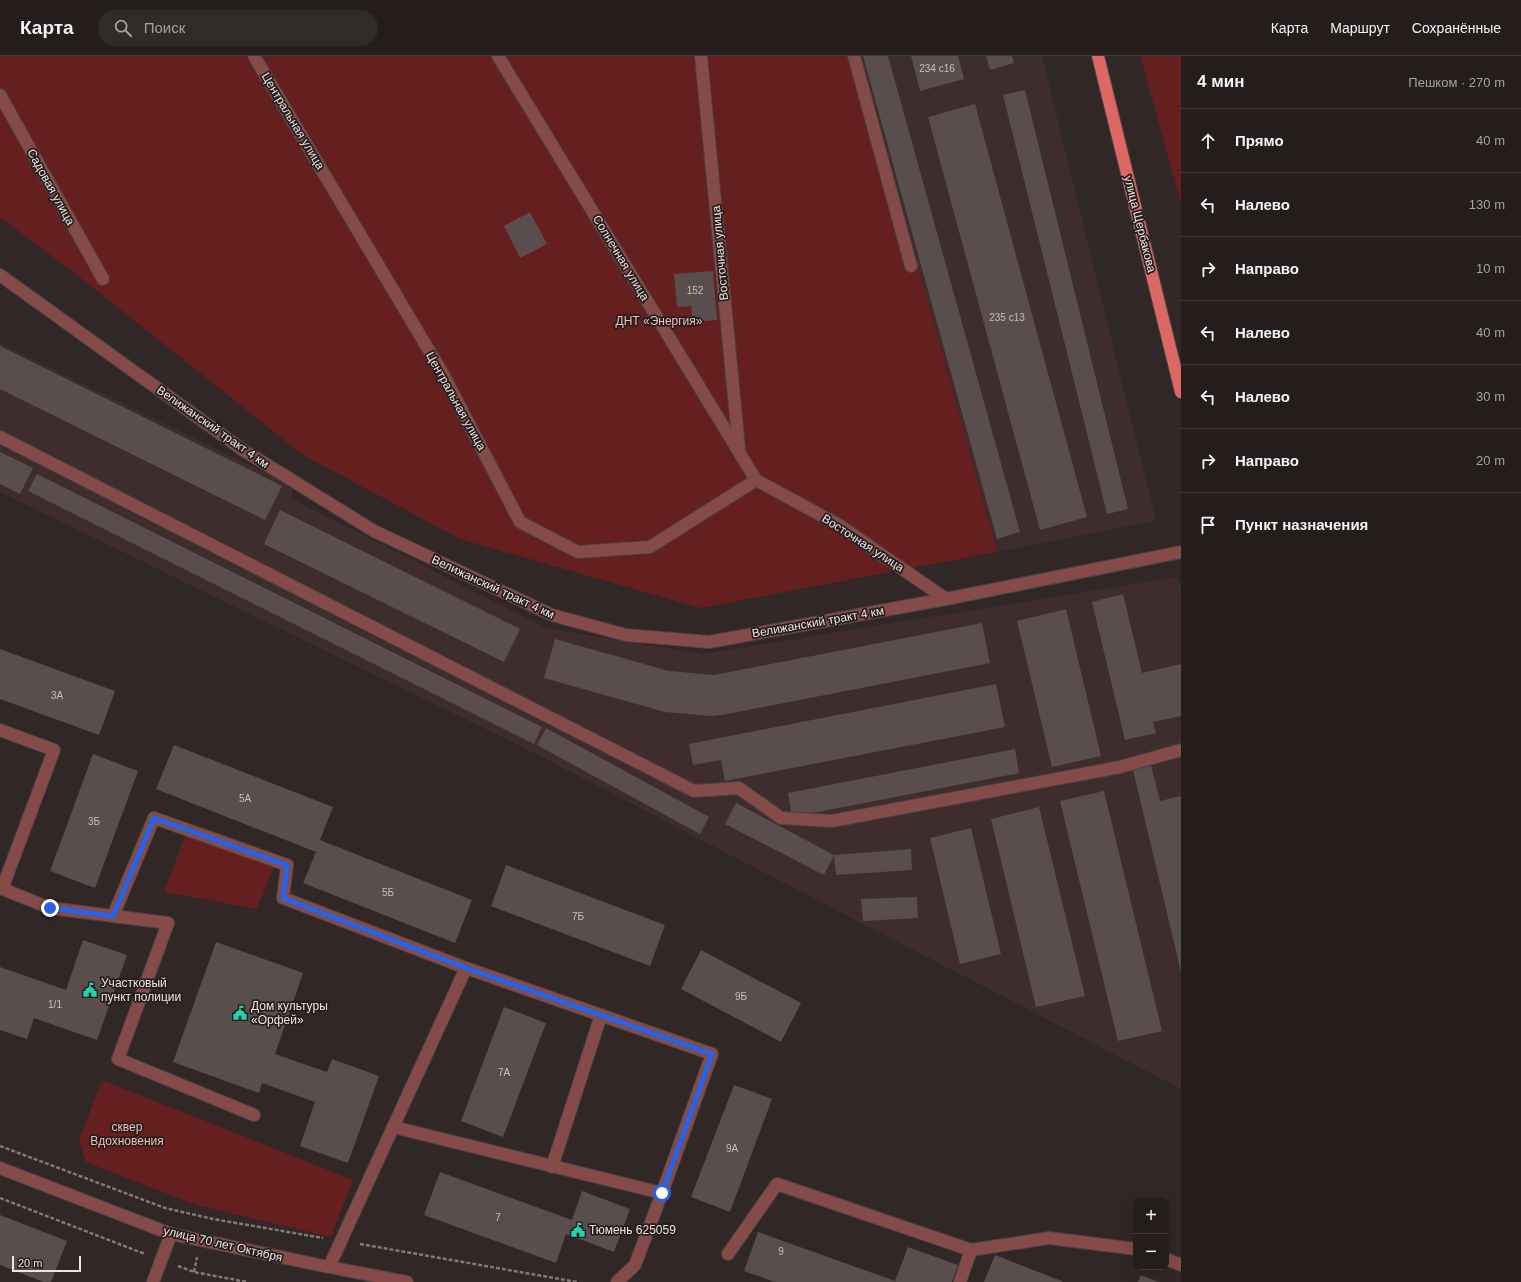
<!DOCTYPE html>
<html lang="ru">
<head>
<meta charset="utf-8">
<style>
  :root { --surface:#241d1c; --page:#302a29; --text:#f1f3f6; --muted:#a3a2a3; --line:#413b3b }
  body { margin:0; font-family:Arial,sans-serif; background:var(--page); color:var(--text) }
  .controls { position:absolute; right:12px; bottom:12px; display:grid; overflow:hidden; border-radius:8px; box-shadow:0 4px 16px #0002 }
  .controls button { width:36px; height:36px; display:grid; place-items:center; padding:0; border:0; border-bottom:1px solid var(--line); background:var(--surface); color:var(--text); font:20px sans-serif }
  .scale { position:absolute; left:12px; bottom:10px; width:69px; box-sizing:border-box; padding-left:4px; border:2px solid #ece5e4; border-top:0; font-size:11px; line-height:14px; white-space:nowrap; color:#ece5e4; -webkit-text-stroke:3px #261d1c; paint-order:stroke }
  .stop { position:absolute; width:12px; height:12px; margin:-9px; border:3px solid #2563eb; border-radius:50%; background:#fff }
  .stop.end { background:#2563eb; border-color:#fff; box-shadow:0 1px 4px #0008 }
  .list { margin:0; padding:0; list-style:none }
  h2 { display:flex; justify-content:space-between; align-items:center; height:52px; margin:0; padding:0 16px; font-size:17px }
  h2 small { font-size:13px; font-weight:400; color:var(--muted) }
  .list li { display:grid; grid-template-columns:26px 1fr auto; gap:12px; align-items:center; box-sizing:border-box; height:64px; padding:0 16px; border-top:1px solid var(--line) }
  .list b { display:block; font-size:15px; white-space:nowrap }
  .list em { font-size:13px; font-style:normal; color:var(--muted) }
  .icon { flex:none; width:22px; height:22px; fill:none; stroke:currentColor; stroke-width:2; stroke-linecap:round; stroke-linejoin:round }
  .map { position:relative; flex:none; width:1181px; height:1226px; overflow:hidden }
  header { display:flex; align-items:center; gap:24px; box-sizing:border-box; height:56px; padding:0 20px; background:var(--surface); border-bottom:1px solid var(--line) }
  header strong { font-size:19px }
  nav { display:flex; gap:22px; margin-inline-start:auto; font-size:14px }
  .search { width:280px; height:36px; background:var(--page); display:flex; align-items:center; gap:10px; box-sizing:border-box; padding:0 14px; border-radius:22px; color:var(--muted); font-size:15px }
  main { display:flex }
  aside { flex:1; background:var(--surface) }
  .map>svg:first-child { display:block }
</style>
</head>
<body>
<header>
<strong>Карта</strong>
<div class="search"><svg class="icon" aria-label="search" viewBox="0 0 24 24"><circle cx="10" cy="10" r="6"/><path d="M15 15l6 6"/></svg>Поиск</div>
<nav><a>Карта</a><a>Маршрут</a><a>Сохранённые</a></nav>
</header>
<main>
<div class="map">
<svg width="1181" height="1226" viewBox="0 0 1181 1226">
  <rect width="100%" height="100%" fill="#302726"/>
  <g fill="#3e2d2c">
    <path d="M860,0H1042L1156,465L997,496Z"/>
    <path d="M0,287L294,431L290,442L546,572L701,598L1178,521L1181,533V1033L530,695L0,436Z"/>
  </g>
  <g fill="#661f1f">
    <path d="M0,0H860L997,496L700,552L460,483L303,399L77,219L0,161Z"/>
    <path d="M1141,0H1181V148L1143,9Z"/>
    <path d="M187,775L274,811L257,853L164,836Z"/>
    <path d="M102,1024L353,1124L331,1181L196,1149L86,1106L79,1084Z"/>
  </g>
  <g fill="#594e4d">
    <path d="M863,0H888L1020,476L997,483Z"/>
    <path d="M911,0H958L964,23L920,35Z"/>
    <path d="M986,0H1012L1014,7L990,14Z"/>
    <path d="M1025,34L1128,453L1107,458L1003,39Z"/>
    <path d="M975,48L1087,461L1040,474L928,61Z"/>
    <path d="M530,156L547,188L520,202L504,170Z"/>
    <path d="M713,215L717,264L693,266L691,250L677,251L674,218Z"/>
    <path d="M0,290L282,430L265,464L0,333Z"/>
    <path d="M0,396L33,412L20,438L0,428Z"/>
    <path d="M37,418L542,671L534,688L28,435Z"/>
    <path d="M280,454L520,573L504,606L264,488Z"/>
    <path d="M1123,538L1142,617L1181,608V660L1153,666L1156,677L1125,684L1092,546Z"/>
    <path d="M1066,553L1101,700L1052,711L1017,565Z"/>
    <path d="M982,567L990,607L722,659L711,660L665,656L544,622L555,583L669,615L714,619Z"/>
    <path d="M0,593L115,635L99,679L0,643Z"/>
    <path d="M996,628L1005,671L725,725L721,704L693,709L689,688Z"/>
    <path d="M546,672L709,761L700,778L537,689Z"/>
    <path d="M174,689L333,751L320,784L472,844L455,887L303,827L316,796L156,733Z"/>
    <path d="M1015,693L1019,717L792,761L788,737Z"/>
    <path d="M93,698L138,715L95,832L50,815Z"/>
    <path d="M1151,709L1160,745L1181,740V916L1133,714Z"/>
    <path d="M1104,735L1162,975L1118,985L1060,745Z"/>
    <path d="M736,747L834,799L824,819L725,768Z"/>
    <path d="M1039,751L1085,940L1036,951L991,763Z"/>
    <path d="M971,772L1001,898L960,908L930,782Z"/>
    <path d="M911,793L912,814L836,819L834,799Z"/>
    <path d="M506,809L665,869L650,910L491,850Z"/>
    <path d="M917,841L918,862L863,865L861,843Z"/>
    <path d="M83,884L127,899L97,984L34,962L27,983L0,974V911L66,934Z"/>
    <path d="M216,886L303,917L275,998L327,1016L332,1003L379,1020L348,1107L300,1090L315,1046L262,1027L259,1037L173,1006Z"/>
    <path d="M701,894L801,947L781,986L681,933Z"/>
    <path d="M504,951L546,967L503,1081L461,1065Z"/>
    <path d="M734,1029L772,1043L730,1156L691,1141Z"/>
    <path d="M440,1116L572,1164L582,1135L630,1153L614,1196L566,1178L556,1207L424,1159Z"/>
    <path d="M0,1159L67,1185L51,1226H44L0,1209Z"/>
    <path d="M758,1176L895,1225L908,1191L958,1209L952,1226H775L744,1215Z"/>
    <path d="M995,1199L1064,1226H984Z"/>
    <path d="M1141,1219L1159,1226H1138Z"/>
  </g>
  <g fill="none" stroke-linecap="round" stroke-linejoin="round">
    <defs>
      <g id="minor">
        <path d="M254,0L443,318L520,466L578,496L650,491L756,424"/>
        <path d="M498,0L756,424"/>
        <path d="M701,0L739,392"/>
        <path d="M854,0L911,210"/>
        <path d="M0,39L103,223"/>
        <path d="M0,219L243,394L374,475L552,559L626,579L709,586L946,543L1181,496"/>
        <path d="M0,381L694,735L739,732L781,762L832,765L1120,711L1181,694"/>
        <path d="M756,424L839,469L946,543"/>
        <path d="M0,674L54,694L2,833"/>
        <path d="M0,832L50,852L168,867L118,1003L254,1059"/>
        <path d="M113,860L154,762L287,809L283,842L466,912L712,998L662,1137L635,1209L617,1226"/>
        <path d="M393,1071L662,1137"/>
        <path d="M552,1111L601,959"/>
        <path d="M0,1112L171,1178L329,1211L407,1226"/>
        <path d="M728,1198L777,1128L971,1194L1049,1182L1136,1193"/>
        <path d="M1166,1203L1181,1209"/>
        <path d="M329,1211L466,912"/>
        <path d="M153,1226L171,1178"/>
        <path d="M960,1226L971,1194"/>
      </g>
      <path id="major" d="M1098,0L1181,336"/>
    </defs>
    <use href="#minor" stroke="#4a4241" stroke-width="14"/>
    <use href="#major" stroke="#4a4241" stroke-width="14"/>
    <g stroke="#817978" stroke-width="2.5" stroke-dasharray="4 2" stroke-linecap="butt">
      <path d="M0,1090L165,1152L213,1163L323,1182"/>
      <path d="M0,1142L145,1198"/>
      <path d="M360,1188L577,1226"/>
      <path d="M178,1210L194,1216L247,1226"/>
      <path d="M194,1216L197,1201"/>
    </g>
    <use href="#minor" stroke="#844b48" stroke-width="12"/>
    <use href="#major" stroke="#dc6763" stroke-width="12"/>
  </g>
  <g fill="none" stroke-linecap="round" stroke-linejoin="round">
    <path stroke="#2563eb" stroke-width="5" d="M50,852L113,860L154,762L287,809L283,842L466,912L712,998L662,1137"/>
  </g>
  <defs>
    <symbol id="civic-bare" viewBox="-9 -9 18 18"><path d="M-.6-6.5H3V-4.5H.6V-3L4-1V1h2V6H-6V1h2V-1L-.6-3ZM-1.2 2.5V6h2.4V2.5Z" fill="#20d5b0" stroke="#261d1c" stroke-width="2.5" paint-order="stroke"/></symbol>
  </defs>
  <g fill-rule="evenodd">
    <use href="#civic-bare" x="80" y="924" width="20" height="20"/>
    <use href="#civic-bare" x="230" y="947" width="20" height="20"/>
    <use href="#civic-bare" x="568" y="1164" width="20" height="20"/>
  </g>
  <g text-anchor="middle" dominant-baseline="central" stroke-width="3.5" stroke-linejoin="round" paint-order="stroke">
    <g font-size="10" fill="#c7bfbe">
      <text x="937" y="12">234 с16</text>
      <text x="695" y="234">152</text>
      <text x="1007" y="261">235 с13</text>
      <text x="57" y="639">3А</text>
      <text x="245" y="742">5А</text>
      <text x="94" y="765">3Б</text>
      <text x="388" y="836">5Б</text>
      <text x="578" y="860">7Б</text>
      <text x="741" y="940">9Б</text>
      <text x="55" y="948">1/1</text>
      <text x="504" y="1016">7А</text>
      <text x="732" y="1092">9А</text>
      <text x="498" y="1161">7</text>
      <text x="781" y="1195">9</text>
    </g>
    <g font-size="12" fill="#ece5e4" stroke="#261d1c">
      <text transform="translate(293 65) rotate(59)">Центральная улица</text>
      <text transform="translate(51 131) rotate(61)">Садовая улица</text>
      <text transform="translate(1140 168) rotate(76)">улица Щербакова</text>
      <text transform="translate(720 197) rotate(-95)">Восточная улица</text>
      <text transform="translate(621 202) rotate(59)">Солнечная улица</text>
      <text transform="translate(456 345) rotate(61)">Центральная улица</text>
      <text transform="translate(213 371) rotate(35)">Велижанский тракт 4 км</text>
      <text transform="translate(863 487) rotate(33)">Восточная улица</text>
      <text transform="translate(493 531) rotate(25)">Велижанский тракт 4 км</text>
      <text transform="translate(818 566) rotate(-10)">Велижанский тракт 4 км</text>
      <text transform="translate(223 1188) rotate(13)">улица 70 лет Октября</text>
    </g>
    <g font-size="12" fill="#f1bfbb" stroke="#261d1c">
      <text x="659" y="265">ДНТ «Энергия»</text>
      <text x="127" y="1071">сквер<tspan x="127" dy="14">Вдохновения</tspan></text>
    </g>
    <g font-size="12" fill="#ece5e4" stroke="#261d1c" text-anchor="start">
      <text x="101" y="927">Участковый<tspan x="101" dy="14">пункт полиции</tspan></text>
      <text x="251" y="950">Дом культуры<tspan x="251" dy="14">«Орфей»</tspan></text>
      <text x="589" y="1174">Тюмень 625059</text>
    </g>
  </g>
</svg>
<div class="controls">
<button>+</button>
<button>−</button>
</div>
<div class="scale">20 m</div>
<div class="stop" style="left:662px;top:1137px"></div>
<div class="stop end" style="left:50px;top:852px"></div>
</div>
<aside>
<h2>4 мин<small>Пешком · 270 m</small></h2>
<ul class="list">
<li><svg class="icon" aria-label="ahead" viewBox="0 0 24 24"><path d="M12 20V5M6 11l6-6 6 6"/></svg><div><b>Прямо</b></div><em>40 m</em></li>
<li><svg class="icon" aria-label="left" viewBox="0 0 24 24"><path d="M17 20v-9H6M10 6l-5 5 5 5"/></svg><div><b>Налево</b></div><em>130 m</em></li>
<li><svg class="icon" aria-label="right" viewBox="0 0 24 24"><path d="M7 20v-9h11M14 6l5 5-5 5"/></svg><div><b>Направо</b></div><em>10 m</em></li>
<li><svg class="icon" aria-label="left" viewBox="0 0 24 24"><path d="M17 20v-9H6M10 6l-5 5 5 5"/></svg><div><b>Налево</b></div><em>40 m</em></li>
<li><svg class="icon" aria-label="left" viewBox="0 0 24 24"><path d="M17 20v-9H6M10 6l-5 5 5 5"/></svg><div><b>Налево</b></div><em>30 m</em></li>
<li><svg class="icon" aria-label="right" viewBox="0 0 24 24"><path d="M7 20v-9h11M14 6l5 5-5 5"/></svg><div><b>Направо</b></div><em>20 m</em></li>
<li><svg class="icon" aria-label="arrive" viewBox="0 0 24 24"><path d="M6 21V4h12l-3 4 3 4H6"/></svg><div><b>Пункт назначения</b></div></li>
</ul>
</aside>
</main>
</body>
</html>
